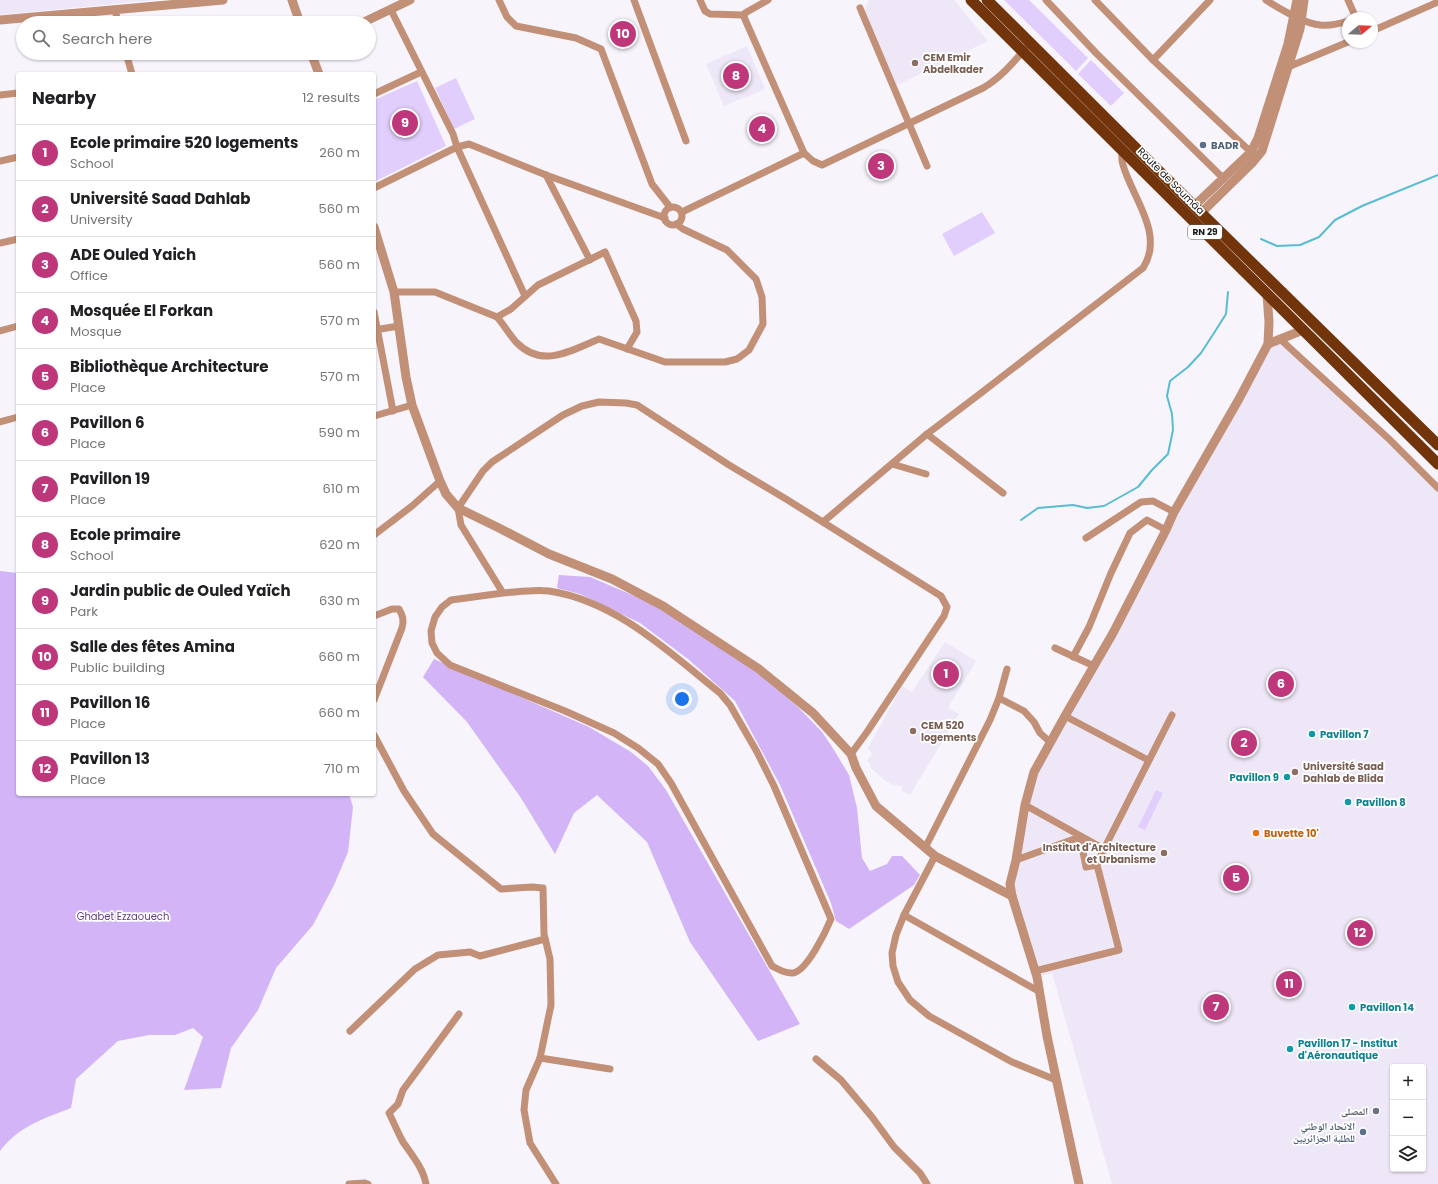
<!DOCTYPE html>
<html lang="en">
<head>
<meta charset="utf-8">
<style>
  :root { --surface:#fff; --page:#f2f2f2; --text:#202124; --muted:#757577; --line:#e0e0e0; --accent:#bd377a }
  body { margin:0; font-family:Poppins,"Noto Naskh Arabic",sans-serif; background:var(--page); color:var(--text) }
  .controls { position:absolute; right:12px; bottom:12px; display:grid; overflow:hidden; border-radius:4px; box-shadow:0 1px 3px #0004 }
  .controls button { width:36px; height:36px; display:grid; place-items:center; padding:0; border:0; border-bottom:1px solid var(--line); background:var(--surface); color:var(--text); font:20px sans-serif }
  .compass { position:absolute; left:1342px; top:12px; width:36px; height:36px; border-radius:50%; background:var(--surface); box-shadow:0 1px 3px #0004; rotate:71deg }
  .you { position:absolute; left:682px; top:699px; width:14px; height:14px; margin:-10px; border:3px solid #fff; border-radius:50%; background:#1a73e8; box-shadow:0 0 0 6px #1a73e833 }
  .badge { display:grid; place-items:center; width:26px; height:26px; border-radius:50%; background:var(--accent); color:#fff; font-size:13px; font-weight:700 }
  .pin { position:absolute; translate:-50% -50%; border:2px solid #fff; box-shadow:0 1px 4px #0006 }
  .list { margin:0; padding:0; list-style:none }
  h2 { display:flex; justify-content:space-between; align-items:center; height:52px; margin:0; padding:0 16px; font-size:17px }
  h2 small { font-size:13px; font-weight:400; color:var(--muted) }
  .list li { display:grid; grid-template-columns:26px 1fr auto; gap:12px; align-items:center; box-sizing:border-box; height:56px; padding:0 16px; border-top:1px solid var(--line) }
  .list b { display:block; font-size:15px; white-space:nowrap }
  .list p { margin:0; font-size:13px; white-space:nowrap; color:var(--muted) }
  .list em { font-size:13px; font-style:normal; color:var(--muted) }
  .icon { flex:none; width:22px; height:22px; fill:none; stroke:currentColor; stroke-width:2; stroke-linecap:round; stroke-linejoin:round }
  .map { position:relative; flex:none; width:1438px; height:1184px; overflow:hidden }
  .search { position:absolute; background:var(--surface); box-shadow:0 1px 3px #0004; left:16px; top:16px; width:360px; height:44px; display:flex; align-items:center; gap:10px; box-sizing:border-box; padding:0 14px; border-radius:22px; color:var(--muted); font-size:15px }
  .panel { position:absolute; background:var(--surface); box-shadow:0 1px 3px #0004; left:16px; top:72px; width:360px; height:724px; border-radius:4px }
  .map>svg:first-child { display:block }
</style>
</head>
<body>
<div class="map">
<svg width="1438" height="1184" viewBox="0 0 1438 1184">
  <rect width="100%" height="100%" fill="#f7f4fc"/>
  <g fill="#eee7f7" fill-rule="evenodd">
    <path d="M0,0H155L0,15Z"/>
    <path d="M869,0H954L988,41L897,85L864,12Z"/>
    <path d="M747,46L765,89L724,106L706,64Z"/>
    <path d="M1280,339L1438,488V1184H1112L1052,973L1037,977L1012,896L1016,856L1034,772L1268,344ZM1393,1067H1423V1169H1393Z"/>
    <path d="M945,642L976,661L948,708L959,714L910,795L902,791V787L891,784L882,778L869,766L871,765L867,761L872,754L868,748L902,686L912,692Z"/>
  </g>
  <g fill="#e2cefd">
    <path d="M1004,0H1029L1088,58L1076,71Z"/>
    <path d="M1091,60L1124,93L1111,106L1078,74Z"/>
    <path d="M456,78L475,119L454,129L435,88Z"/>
    <path d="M417,81L446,146L374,182V100Z"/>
    <path d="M982,212L995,233L954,256L942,234Z"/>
    <path d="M1156,790L1163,793L1145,830L1138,827Z"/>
  </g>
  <g fill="#d2b4f7">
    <path d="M0,571L18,573V794H349L353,807L348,852L334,885L313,925L276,968L258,1010L231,1048L221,1088L184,1090L203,1037L193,1028L175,1035H149L118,1041L76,1079L71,1108C43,1119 19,1126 0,1151Z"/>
    <path d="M559,575L590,577L637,597L680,619L767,680L799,708L822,732L834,750L849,775L857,808L862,858L870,871L887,864L892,856H902L920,875L914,885L849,929L836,921L831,903L780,785L735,701L688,659L640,623L580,594L557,588Z"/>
    <path d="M434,659L589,727L631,752L648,766L666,790L800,1024L758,1041L690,942L647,842L597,795L574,813L555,854L521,798L467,722L423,677Z"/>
  </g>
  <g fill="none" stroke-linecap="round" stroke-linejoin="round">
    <g stroke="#58bdd1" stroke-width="2">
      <path d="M1261,239L1277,246L1300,245L1319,237L1335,220L1362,206L1438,175"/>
      <path d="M1021,520L1038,508L1073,505L1087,508L1104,506L1138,487L1152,470L1168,454L1173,430L1172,414L1167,396L1170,381L1188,367L1201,353L1214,333L1226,314L1228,292"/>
    </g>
    <g stroke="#c29076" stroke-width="7">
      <path d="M499,0L507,17L516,26L576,38L601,49L652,184L670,207"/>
      <path d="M634,0L686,141"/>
      <path d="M700,0L705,11L710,14L743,15"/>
      <path d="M768,0L745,13L744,17L804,153L813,161L822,165L983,88C1000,78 1012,64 1025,49"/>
      <path d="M1046,0L1096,53L1224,179"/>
      <path d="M1095,0L1153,60L1254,155"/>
      <path d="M1266,0C1280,9 1303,23 1320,25C1329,26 1339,24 1348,21"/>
      <path d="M1348,0L1356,18"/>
      <path d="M860,8L927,166"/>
      <path d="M115,9L118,23"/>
      <path d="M391,10L453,134L457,147L469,144L546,175L665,218"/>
      <path d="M1372,31L1438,2"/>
      <path d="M126,53L132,74"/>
      <path d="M1153,60L1210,0"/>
      <path d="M1288,67L1348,42"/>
      <path d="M374,94L421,72"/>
      <path d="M0,95L18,93"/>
      <path d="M0,161L18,157"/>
      <path d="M546,175L590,260"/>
      <path d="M374,188L457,147L525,296"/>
      <circle cx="673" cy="216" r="9"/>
      <path d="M682,212L804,153"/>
      <path d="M0,243L18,239"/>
      <path d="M394,292H435L497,317L511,309L538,285L605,252L636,321L637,332L627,349"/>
      <path d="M374,312L393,411"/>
      <path d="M497,317C504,325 509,334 516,342C542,369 570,351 599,339L665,362H725L737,359L749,350L763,324L762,297L756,279L727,250L683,229L676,224"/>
      <path d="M374,330L399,326"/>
      <path d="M0,331L18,326"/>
      <path d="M1280,339L1389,439L1438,488"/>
      <path d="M374,416L412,405"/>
      <path d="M0,422L18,417"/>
      <path d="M927,434L1003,493"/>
      <path d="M892,464L926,474"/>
      <path d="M823,522L927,434L981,393L1143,268C1165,234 1132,197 1123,165C1121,160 1122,155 1122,150"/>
      <path d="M374,535L412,506L440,481"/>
      <path d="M1086,538L1141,502L1153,501L1174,512"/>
      <path d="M503,593C517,592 535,589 549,591C616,601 669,652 720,693L730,705L757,752L774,786L831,919C826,931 807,971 793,973C785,974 778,969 772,966L671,783L658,764L638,748L614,733L565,711L450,665L437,653L432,643L431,631L435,617L442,607L451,600L503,593L461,525L458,508L483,471L492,462L563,415L582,406L599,402L626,403L637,405L729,465L786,499L941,596L947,607L944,616L867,732L851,754"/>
      <path d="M374,616L392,609H399C403,616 404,620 402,628L374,700"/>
      <path d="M1055,648L1094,666"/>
      <path d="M1073,657L1089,627L1111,573L1130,533L1147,520L1166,530"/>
      <path d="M999,698L1024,711L1034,722L1040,733L1050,742"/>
      <path d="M1065,716L1148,760"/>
      <path d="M374,735L404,791L433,834L501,889L532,887L543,888L544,934L550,959L551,1005L540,1058L526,1090L524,1110L530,1143L556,1184"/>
      <path d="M1025,805L1104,849L1097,865L1119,950L1035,971"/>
      <path d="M925,848L990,720L999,698L1007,669"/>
      <path d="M1104,849L1172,715"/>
      <path d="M935,856L904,915L896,935L892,953L893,966L898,982L910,1000L929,1016L1012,1062L1056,1080"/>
      <path d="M1016,860L1080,837L1086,867L1097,865"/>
      <path d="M904,915L1040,992"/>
      <path d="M350,1031L415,969L438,955L470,952L480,956L545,939"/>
      <path d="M540,1058L610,1069"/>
      <path d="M816,1059L841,1080L872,1117L894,1147L920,1173L927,1184"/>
      <path d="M349,1184L365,1183L368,1184"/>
      <path d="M426,1184C423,1168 412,1155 403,1142C398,1133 394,1123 389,1113L398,1104L403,1090L459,1014"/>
    </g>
    <g stroke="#c29076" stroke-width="9">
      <path d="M292,0L300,23"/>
      <path d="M0,20L223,0"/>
      <path d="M362,23L410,0"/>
      <path d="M311,53L319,74"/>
      <path d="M1194,206L1251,152L1258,138L1288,44L1297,0"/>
      <path d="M1201,213L1253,162L1262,151L1300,29L1304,0"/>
      <path d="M374,227L394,292L406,377L412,405L440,481L446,494L458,508L499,528L549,554L612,579L663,606L759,669L813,713L851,754L856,768L876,806L935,856L1012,896"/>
      <path d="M1268,344L1303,330"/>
      <path d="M1079,1184L1047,1036L1037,977L1012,896L1010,884L1016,860L1025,805L1034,772L1065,716L1113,633L1166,530L1174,512L1239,399L1268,344L1269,322L1267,294"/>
    </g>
    <g stroke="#72340a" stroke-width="11">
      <path d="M971,0L1438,464"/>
      <path d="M987,0L1201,213L1438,445"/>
    </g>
  </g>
  <g fill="#8d6e63" stroke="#fff" stroke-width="1.5">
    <circle cx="915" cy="63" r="4"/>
    <circle cx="913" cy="731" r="4"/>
    <circle cx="1295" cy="772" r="4"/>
    <circle cx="1164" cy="853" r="4"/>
  </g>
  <g fill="#5c6f8a" stroke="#fff" stroke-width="1.5">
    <circle cx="1203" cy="145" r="4"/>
    <circle cx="1363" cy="1132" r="4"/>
  </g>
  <g fill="#0f9aa8" stroke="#fff" stroke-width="1.5">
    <circle cx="1312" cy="734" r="4"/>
    <circle cx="1287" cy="777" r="4"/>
    <circle cx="1348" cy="802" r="4"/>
    <circle cx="1352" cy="1007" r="4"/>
    <circle cx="1290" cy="1049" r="4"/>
  </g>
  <circle fill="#e8710a" stroke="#fff" stroke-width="1.5" cx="1256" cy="833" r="4"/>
  <circle fill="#6b7280" stroke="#fff" stroke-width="1.5" cx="1376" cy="1111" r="4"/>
  <g text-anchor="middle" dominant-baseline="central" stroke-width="3.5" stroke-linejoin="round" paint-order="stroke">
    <rect fill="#fff" stroke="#5d5c5e" stroke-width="1" x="1188" y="225" width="34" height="14" rx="3"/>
    <g font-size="9" font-weight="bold" fill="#181619">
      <text x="1205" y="232">RN 29</text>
    </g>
    <g font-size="10" font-weight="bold" fill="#785e54" stroke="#fff" text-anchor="start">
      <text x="923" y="57">CEM Emir<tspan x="923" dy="12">Abdelkader</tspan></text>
      <text x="921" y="725">CEM 520<tspan x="921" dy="12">logements</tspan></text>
      <text x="1303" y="766">Université Saad<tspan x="1303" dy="12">Dahlab de Blida</tspan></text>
      <text x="1156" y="847" text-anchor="end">Institut d'Architecture<tspan x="1156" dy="12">et Urbanisme</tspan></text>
    </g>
    <g font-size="10" font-weight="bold" fill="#4e5e75" stroke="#fff" text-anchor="start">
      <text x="1211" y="145">BADR</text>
      <text x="1355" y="1126" text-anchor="end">الاتحاد الوطني<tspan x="1355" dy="12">للطلبة الجزائريين</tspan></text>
    </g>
    <g font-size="10" fill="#181619" stroke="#fff">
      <text transform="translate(1171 181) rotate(45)">Route de Soumâa</text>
    </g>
    <g font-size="10" font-weight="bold" fill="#0d838f" stroke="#fff" text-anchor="start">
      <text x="1320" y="734">Pavillon 7</text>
      <text x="1279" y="777" text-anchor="end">Pavillon 9</text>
      <text x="1356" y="802">Pavillon 8</text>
      <text x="1360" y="1007">Pavillon 14</text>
      <text x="1298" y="1043">Pavillon 17 - Institut<tspan x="1298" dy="12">d'Aéronautique</tspan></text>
    </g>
    <g font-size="10" font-weight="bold" fill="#c56008" stroke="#fff" text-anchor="start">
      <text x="1264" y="833">Buvette 10'</text>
    </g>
    <g font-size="10" fill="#623b89" stroke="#fff">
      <text x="123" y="916">Ghabet Ezzaouech</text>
    </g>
    <g font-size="10" font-weight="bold" fill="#5b616d" stroke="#fff" text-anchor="end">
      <text x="1368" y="1111">المصلى</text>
    </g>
  </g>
</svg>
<div class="controls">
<button>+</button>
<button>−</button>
<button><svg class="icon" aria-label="layers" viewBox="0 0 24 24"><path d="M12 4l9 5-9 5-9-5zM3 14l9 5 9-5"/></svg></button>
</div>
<svg class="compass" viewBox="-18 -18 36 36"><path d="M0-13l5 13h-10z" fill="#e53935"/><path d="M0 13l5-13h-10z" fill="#757577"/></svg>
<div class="you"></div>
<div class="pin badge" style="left:946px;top:674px">1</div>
<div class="pin badge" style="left:1244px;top:743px">2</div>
<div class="pin badge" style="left:881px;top:166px">3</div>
<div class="pin badge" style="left:762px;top:129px">4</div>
<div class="pin badge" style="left:1236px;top:878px">5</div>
<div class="pin badge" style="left:1281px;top:684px">6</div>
<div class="pin badge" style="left:1216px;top:1007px">7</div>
<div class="pin badge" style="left:736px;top:76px">8</div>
<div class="pin badge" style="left:405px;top:123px">9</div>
<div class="pin badge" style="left:623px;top:34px">10</div>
<div class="pin badge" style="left:1289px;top:984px">11</div>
<div class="pin badge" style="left:1360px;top:933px">12</div>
<div class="search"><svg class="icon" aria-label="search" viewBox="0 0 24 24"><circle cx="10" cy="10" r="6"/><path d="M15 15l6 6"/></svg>Search here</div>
<section class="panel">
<h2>Nearby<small>12 results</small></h2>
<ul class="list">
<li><span class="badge">1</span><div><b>Ecole primaire 520 logements</b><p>School</p></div><em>260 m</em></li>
<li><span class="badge">2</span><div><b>Université Saad Dahlab</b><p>University</p></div><em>560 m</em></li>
<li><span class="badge">3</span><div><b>ADE Ouled Yaich</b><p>Office</p></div><em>560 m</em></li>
<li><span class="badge">4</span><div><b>Mosquée El Forkan</b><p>Mosque</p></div><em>570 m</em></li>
<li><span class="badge">5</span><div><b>Bibliothèque Architecture</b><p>Place</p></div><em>570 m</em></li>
<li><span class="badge">6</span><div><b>Pavillon 6</b><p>Place</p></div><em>590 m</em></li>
<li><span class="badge">7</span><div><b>Pavillon 19</b><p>Place</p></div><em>610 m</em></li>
<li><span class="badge">8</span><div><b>Ecole primaire</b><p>School</p></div><em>620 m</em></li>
<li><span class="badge">9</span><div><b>Jardin public de Ouled Yaïch</b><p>Park</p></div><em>630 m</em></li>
<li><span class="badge">10</span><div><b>Salle des fêtes Amina</b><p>Public building</p></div><em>660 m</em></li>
<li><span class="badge">11</span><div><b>Pavillon 16</b><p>Place</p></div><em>660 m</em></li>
<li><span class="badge">12</span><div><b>Pavillon 13</b><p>Place</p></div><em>710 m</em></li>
</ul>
</section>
</div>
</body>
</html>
